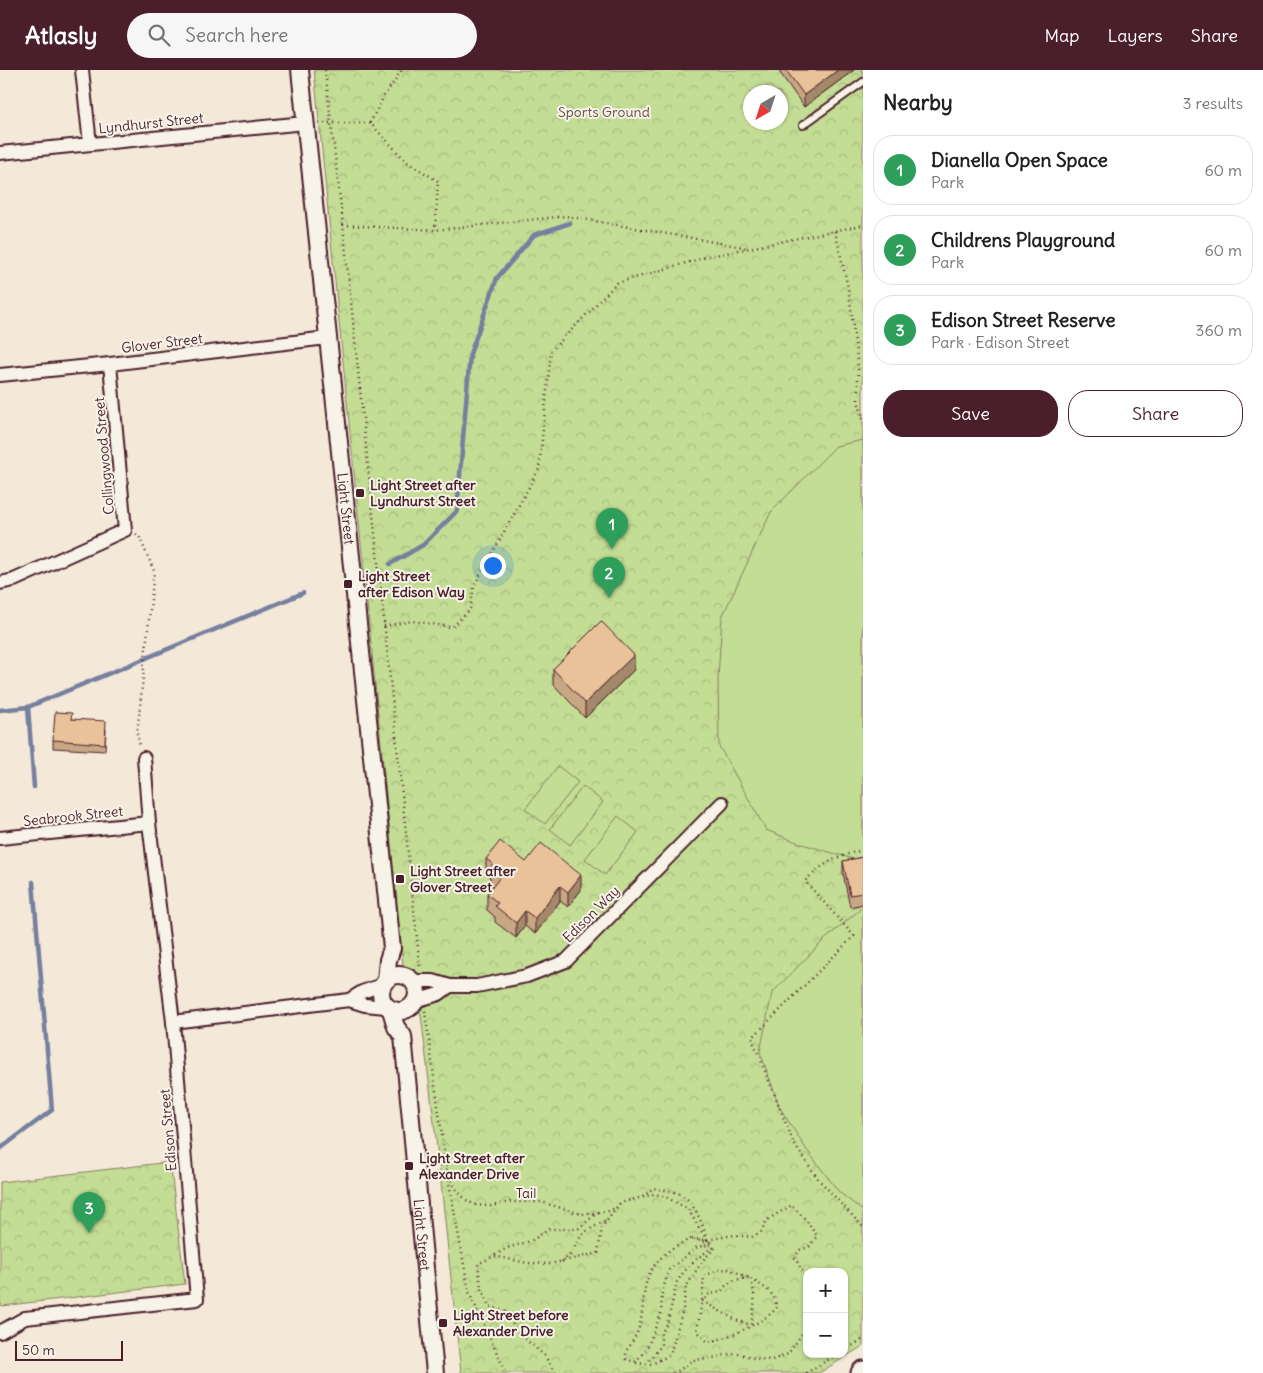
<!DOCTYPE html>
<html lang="en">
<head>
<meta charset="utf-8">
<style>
  :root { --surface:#fff; --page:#f6f6f6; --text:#202124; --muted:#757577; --line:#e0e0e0; --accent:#4a1f2b }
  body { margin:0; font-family:Delius,sans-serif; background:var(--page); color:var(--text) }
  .controls { position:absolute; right:15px; bottom:15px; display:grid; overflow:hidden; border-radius:10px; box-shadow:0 1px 4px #0004 }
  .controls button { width:45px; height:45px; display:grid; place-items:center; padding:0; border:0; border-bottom:1px solid var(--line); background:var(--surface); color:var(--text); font:25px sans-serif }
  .compass { position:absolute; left:743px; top:15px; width:45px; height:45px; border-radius:50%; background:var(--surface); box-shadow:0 1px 4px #0004; rotate:219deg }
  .scale { position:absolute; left:15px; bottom:12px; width:108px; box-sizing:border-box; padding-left:5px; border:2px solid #4a1f2b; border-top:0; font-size:14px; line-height:18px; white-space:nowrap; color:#4a1f2b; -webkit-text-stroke:4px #f7f3e8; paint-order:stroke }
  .you { position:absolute; left:492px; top:495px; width:18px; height:18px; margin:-12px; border:4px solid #fff; border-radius:50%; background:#1a73e8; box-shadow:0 0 0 8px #1a73e833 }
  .badge { display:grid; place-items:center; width:32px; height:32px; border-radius:50%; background:var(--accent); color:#fff; font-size:16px; font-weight:700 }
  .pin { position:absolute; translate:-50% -41px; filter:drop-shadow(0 1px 2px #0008) }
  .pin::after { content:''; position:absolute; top:26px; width:18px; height:15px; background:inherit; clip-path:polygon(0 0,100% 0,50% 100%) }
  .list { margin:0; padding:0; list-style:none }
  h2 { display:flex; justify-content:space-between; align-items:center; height:65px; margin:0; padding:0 20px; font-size:21px }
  h2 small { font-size:16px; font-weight:400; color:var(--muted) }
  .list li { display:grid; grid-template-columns:32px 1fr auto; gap:15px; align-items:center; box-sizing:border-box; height:70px; margin:0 10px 10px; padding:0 10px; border:1px solid var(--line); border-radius:20px }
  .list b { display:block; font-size:19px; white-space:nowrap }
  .list p { margin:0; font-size:16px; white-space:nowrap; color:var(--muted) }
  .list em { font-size:16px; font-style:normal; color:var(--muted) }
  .actions { display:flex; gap:10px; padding:15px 20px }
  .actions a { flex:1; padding:11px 0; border:1px solid var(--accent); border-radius:20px; text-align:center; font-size:18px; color:var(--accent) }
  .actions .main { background:var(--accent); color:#fff }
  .icon { flex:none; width:28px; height:28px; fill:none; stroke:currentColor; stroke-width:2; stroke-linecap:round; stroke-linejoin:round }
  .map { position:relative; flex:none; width:863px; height:1303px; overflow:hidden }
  header { display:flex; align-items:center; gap:30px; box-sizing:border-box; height:70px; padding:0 25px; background:var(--accent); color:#fff }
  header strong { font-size:24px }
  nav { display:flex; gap:28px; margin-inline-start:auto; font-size:18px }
  .search { width:350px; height:45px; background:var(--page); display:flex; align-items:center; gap:12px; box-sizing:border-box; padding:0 18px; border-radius:28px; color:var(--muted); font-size:19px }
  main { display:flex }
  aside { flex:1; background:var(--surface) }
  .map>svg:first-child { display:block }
</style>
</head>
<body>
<header>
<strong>Atlasly</strong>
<div class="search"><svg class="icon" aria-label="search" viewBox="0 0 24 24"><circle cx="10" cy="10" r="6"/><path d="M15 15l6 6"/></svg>Search here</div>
<nav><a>Map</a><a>Layers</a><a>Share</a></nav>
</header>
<main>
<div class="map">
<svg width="863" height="1303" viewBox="0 0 863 1303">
  <defs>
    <pattern id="park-crowns" width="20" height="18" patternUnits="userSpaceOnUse" patternTransform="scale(1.25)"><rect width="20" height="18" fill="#c3dd94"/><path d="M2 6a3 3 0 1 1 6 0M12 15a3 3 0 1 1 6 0" fill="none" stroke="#a9bd80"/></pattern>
  </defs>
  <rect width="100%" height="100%" fill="#f4e9d8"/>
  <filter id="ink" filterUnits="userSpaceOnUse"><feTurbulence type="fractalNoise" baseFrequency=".02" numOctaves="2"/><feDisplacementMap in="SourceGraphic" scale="10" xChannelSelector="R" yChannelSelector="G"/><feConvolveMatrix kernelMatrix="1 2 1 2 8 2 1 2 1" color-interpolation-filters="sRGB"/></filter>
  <g filter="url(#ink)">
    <g fill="url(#park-crowns)" stroke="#867e60" fill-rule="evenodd">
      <path d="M314,0H863V1276L819,1303H461L439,1094L421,945L404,905ZM750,22H780V52H750ZM807,1202H844V1284H807Z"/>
      <path d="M170,1092L185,1214L2,1236L0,1232V1112Z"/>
    </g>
    <g fill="#c3dd94" stroke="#867e60">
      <path d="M863,370V788L853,789L799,773L766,760L719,676L718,608L722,547L771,442L836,376Z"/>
      <path d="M558,696L578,712L545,754L525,739Z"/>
      <path d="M583,716L603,732L570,775L550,759Z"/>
      <path d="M618,746L638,762L605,805L585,789Z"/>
      <path d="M863,837V1141L839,1122L806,1079L780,1038L760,982L772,923L823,871Z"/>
    </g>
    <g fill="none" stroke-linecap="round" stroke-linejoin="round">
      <g stroke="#757f9f" stroke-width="4.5">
        <path d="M390,494L423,475L457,441L470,284L497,208L534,165L570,153"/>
        <path d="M28,637L34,717"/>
        <path d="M0,640L28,637L303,523"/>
        <path d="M0,1079L52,1040L33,812"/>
      </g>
      <defs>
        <path id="service" d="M803,55L863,12"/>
        <g id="minor">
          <path d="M82,0L90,74"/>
          <path d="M0,83L305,53"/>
          <path d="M0,305L110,294L327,268"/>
          <path d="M0,513L14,510L125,460L110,294"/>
          <path d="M0,768L149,753"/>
          <path d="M412,911H433L450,916H477L527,906L566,891L722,733"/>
          <path d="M349,930L365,935L386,937"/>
          <path d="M415,931L439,924L450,916"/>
          <path d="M173,952L349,930L362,922L382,915"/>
          <path d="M0,1262L25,1248L197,1229L173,952L149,753L144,688"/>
        </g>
        <g id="tertiary">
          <path id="s1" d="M300,0L392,878L388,890L386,910"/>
          <circle cx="399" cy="923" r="18"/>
          <path id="s2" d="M391,940L396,957L403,966L435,1303"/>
        </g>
        <path id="primary" d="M862,1303L863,1302"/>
      </defs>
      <use href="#service" stroke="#4a1f2b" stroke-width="10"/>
      <use href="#minor" stroke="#4a1f2b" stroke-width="16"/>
      <use href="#tertiary" stroke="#4a1f2b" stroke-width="20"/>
      <use href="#primary" stroke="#4a1f2b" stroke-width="25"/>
      <g stroke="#4a1f2b" stroke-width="2.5" stroke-dasharray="1 4" stroke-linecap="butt">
        <path d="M325,0L343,155L420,898"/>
        <path d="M319,53H370L407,92L438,111L435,160"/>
        <path d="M370,53L384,26L402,0"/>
        <path d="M343,155L435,160L566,146L748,178"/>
        <path d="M835,161L849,222L858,298V330L863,349"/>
        <path d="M136,464L139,466L154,501L137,665L140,675"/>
        <path d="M384,556L412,551L452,557L470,540L474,516L539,399L551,281L617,213L710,186L863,155"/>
        <path d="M863,780C838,786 824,792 805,811L854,866L752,968L794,1074L819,1110L863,1157"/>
        <path d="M425,941L447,1102L469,1222L506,1303"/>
        <path d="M449,1106L456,1119L466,1130L475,1135L491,1136L510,1132H541L582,1144L609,1141L617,1137"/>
        <path d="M643,1127L653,1118C661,1120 671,1120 678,1123C694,1130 703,1154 707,1170L691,1169L706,1172L707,1170L734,1165L752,1167L761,1162L767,1150L792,1135L805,1149L817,1166L809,1177L799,1180L795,1188L807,1209"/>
        <path d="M691,1169C669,1177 649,1194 645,1218C641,1244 644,1258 626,1281V1289L635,1292L646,1280L661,1244L662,1222L669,1200L697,1177L709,1175"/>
        <path d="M495,1185L507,1178L531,1171L549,1159H578L597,1143"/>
        <path d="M562,1192L572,1183L578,1170L585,1162L608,1149"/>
        <path d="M728,1199C742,1204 764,1214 773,1226C775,1229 776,1234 777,1237C766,1252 726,1269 708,1272L697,1261L702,1231L704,1206L718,1200Z"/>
        <path d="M749,1208C736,1209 728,1211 721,1222L709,1224L702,1231L736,1250L751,1255C754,1233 757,1232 751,1210"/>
        <path d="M844,1281L863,1269"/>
        <path d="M636,1293L646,1294L661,1276V1263L667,1254L677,1212C684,1199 699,1186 712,1178"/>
        <path d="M555,1303L545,1286L517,1262L506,1242L489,1236L481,1217L478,1194L494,1186L527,1193L550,1194L598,1183L602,1157L620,1133L654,1124L666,1127L688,1139L699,1158L707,1170L713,1173L708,1172L712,1178L716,1177L703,1190L686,1217L683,1239L670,1285L652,1294H646"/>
        <path d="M673,1303L680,1300L692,1290L708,1289L735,1283L759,1289L772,1290L788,1284L802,1264L807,1263"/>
        <path d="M806,1303L838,1284"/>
      </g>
      <use href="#service" stroke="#f7f3e8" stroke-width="6"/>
      <use href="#minor" stroke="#f7f3e8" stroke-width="12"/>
      <use href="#tertiary" stroke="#f7f3e8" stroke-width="16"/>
      <use href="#primary" stroke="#f7f3e8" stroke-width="21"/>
    </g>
    <g fill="#c8a784" stroke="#4a1f2b">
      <path d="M778,0H854L804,37Z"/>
      <path d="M553,599L634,600L585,648L553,614Z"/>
      <path d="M72,649L106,659L105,681L53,678V670Z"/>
      <path d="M863,787V834L850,837L843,803V791Z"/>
      <path d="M486,789L526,792L581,820L568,837L560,831L535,864L525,856L516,868L495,852V847L487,840V824L493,816L490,813V807L486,804Z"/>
    </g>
    <g fill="#a3886b" stroke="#4a1f2b">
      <path d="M838,0H854L804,37V25Z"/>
      <path d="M634,585V600L585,648V633Z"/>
      <path d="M581,805V820L568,837V822Z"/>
      <path d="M560,816V831L535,864V848Z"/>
      <path d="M525,841V856L516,868V853Z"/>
    </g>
    <g fill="#e9c299" stroke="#4a1f2b">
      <path d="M786,0H838L804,25Z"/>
      <path d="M601,551L634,585L585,633L553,599Z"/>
      <path d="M55,642L72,643L71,649L106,651L105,674L53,670Z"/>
      <path d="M500,771L526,792L541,773L581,805L568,822L560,816L535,848L525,841L516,853L495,836L498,833L487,824L501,806L490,798L493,794L486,789Z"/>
      <path d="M863,787V823L850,825L843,791Z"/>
    </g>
  </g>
  <g fill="#4a1f2b" stroke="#f7f3e8" stroke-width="2">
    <rect x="355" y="418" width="10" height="10" rx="2.5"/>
    <rect x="343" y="509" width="10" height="10" rx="2.5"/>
    <rect x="395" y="804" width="10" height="10" rx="2.5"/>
    <rect x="404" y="1091" width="10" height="10" rx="2.5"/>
    <rect x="438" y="1248" width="10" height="10" rx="2.5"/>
  </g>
  <g text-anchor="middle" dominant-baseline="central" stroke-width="4" stroke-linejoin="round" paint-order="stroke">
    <g font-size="14" fill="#684e45" stroke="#f7f3e8">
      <text x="604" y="42">Sports Ground</text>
    </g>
    <g font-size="14" fill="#4a1f2b" stroke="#f7f3e8">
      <text transform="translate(151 53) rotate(-6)">Lyndhurst Street</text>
      <text transform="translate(162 273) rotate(-7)">Glover Street</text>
      <text transform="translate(104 386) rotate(-95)">Collingwood Street</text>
      <text stroke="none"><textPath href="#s1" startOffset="441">Light Street</textPath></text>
      <text transform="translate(73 746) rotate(-6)">Seabrook Street</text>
      <text transform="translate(591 844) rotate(-45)">Edison Way</text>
      <text transform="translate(168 1060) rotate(-95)">Edison Street</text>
      <text x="526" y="1123">Tail</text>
      <text stroke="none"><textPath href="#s2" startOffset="229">Light Street</textPath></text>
    </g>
    <g font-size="14" font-weight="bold" fill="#4a1f2b" stroke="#f7f3e8" text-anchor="start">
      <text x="370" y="415">Light Street after<tspan x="370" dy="16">Lyndhurst Street</tspan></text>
      <text x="358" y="506">Light Street<tspan x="358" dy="16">after Edison Way</tspan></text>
      <text x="410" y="801">Light Street after<tspan x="410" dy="16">Glover Street</tspan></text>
      <text x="419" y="1088">Light Street after<tspan x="419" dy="16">Alexander Drive</tspan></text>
      <text x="453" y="1245">Light Street before<tspan x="453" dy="16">Alexander Drive</tspan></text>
    </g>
  </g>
</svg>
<div class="controls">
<button>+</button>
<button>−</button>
</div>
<svg class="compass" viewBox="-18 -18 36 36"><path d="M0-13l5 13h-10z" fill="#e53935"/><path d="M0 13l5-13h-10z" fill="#757577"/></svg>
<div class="scale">50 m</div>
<div class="you"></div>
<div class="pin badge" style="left:612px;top:479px;background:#2e9e5b">1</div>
<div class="pin badge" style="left:609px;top:528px;background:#2e9e5b">2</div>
<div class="pin badge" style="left:89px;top:1163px;background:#2e9e5b">3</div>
</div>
<aside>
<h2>Nearby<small>3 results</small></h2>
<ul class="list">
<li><span class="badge" style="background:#2e9e5b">1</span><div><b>Dianella Open Space</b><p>Park</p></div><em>60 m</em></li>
<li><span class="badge" style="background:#2e9e5b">2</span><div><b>Childrens Playground</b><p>Park</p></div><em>60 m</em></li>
<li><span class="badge" style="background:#2e9e5b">3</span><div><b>Edison Street Reserve</b><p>Park · Edison Street</p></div><em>360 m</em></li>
</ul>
<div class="actions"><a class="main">Save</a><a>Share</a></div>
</aside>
</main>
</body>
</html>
